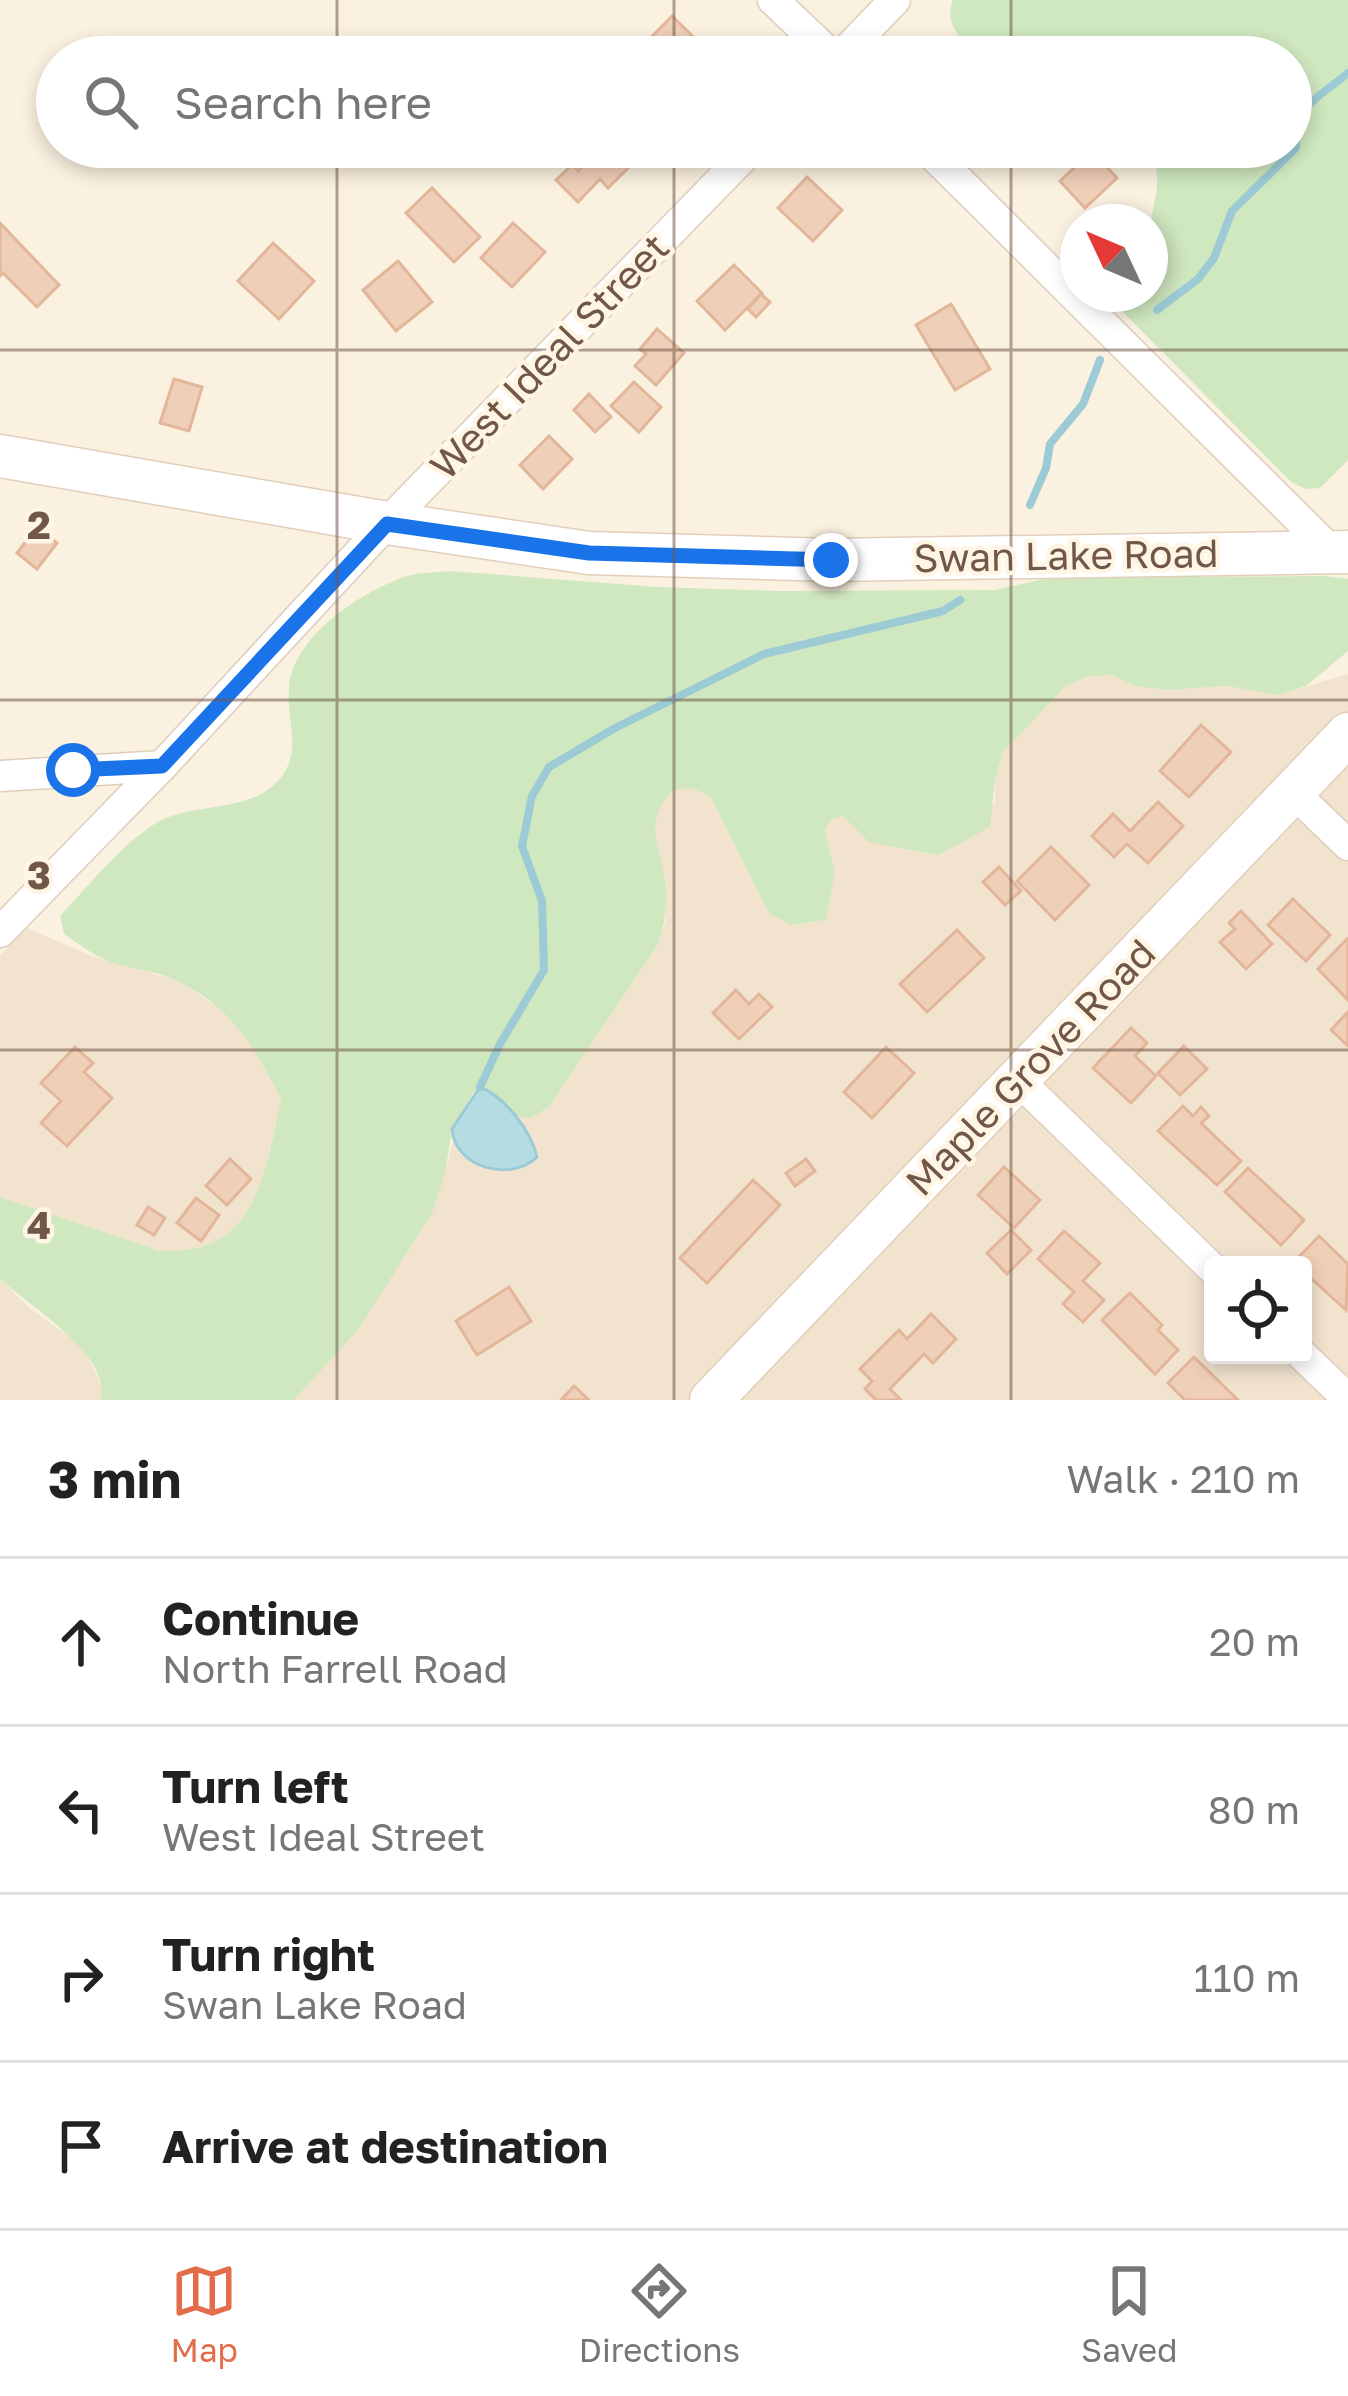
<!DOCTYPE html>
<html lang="en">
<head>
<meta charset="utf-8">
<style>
  :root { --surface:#fff; --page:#f2f2f2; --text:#222; --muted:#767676; --line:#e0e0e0; --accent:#e36d48 }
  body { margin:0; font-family:"Golos Text",sans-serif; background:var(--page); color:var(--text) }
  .controls { position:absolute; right:36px; bottom:36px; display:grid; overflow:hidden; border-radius:12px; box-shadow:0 6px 18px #0003 }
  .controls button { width:108px; height:108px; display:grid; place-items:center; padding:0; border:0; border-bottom:3px solid var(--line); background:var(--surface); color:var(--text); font:60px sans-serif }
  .compass { position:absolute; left:1060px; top:204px; width:108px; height:108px; border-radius:50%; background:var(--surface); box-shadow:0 6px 18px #0003; rotate:314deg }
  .stop { position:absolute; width:36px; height:36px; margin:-27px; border:9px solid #1a73e8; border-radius:50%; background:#fff }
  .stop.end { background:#1a73e8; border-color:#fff; box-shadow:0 3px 12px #0008 }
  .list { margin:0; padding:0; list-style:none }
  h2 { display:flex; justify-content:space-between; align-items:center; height:156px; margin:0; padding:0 48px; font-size:51px }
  h2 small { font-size:39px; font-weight:400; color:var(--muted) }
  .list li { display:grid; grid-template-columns:78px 1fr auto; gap:36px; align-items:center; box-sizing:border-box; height:168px; padding:0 48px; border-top:3px solid var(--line) }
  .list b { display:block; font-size:45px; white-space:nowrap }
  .list p { margin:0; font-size:39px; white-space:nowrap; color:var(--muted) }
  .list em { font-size:39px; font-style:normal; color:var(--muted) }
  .icon { flex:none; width:66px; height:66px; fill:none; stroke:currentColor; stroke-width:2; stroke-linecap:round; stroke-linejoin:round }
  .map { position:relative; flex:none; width:1348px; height:1400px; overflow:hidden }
  .search { position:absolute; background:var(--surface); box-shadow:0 6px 18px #0003; left:36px; right:36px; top:36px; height:132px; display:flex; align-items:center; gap:30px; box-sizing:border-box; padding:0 42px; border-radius:66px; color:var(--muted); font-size:45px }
  .sheet { height:828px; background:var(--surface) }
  nav { display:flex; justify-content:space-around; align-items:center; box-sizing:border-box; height:168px; border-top:3px solid var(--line); background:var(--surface); font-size:33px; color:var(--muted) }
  nav a { display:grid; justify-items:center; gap:6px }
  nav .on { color:var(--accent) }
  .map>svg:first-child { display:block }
</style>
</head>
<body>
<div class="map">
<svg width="1348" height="1400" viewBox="0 0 1348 1400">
  <rect width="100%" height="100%" fill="#fbf1e0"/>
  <g fill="#f2e3cf" fill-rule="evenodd">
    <path d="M1348,674V1400H294L358,1330L445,1174L453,1141L461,1156L515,1170L529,1135L513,1116L531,1118L549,1107L657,946L665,923L666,885L654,834L657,806L672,789L689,788L710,796L753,880L791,925L825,920L835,872L825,829L831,820L843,815L858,827L995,803V779L1003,752L1066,686L1086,677L1112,675L1135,686L1166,690L1227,686L1278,695ZM1213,1265H1303V1355H1213Z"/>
    <path d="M27,928L94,957L180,981L219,1009L253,1043L281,1099L259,1196L235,1228L212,1245L181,1253L160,1251L0,1197V955Z"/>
    <path d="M0,1279L31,1309L81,1345L98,1378L103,1391L100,1400H0Z"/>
  </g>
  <g fill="#cfe8bf">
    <path d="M953,0H1348V460L1320,488L1306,489L1291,482L1119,308L1121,294H1150C1150,272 1146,245 1150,224C1156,195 1163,175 1149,147H1291V57H981C963,42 943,26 953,0Z"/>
    <path d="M450,571L658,587L780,591L995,590L1048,578L1325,576L1348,579V651L1306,686L1278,695L1227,686L1166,690L1135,686L1112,675L1086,677L1066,686L1003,752L995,779L990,827L938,855L869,842L843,816L831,820L825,830L835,872L826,920L791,925L769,913L710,796L690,788L672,790C640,827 663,849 666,889C667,910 664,927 657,946L549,1107L531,1118L513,1116L495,1095L474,1092L452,1129L445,1174L432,1213L358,1330L294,1400H100C114,1357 28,1305 0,1279V1197L160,1251C258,1257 264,1173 281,1099C256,1049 231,1007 177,981C158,971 134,970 113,963C96,957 80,945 64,934L60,916C89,886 118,848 153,825C188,802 244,814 275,784C305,755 286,723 289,688C293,636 360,593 404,577C417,572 435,573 450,571Z"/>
  </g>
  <path fill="#b6dce3" stroke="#9ccbd5" stroke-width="3" d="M480,1087C505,1097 531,1131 537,1157C512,1182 455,1169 452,1129Z"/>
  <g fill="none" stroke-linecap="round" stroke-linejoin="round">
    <g stroke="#9ccbd5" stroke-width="8">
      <path d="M1157,310L1198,279L1214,258L1232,211L1296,148C1293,105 1319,98 1348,73"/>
      <path d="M1030,505L1046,468L1050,444L1083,404L1100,360"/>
      <path d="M480,1087L500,1044L544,970L542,901L522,846L532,796L549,767L615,728L764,654L943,611L960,600"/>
    </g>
  </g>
  <g fill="#f0cfb8" stroke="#e2b699" stroke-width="3">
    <path d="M672,16L714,57H632Z"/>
    <path d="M602,147H626L637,159L608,188L600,179L578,202L556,180L572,165L578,171Z"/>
    <path d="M1024,147H1062L1042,166Z"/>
    <path d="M1092,151L1117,178L1085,208L1060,181Z"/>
    <path d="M807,177L842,210L813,241L778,208Z"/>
    <path d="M432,188L480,237L454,262L406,213Z"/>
    <path d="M0,223L59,285L37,307L3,273L0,276Z"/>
    <path d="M513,223L545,252L512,287L481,258Z"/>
    <path d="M273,243L314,281L279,319L238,281Z"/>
    <path d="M398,261L432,302L396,331L363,290Z"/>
    <path d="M734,265L762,293L725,330L697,301Z"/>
    <path d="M761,294L770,302L756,317L748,309Z"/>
    <path d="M951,304L990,369L955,390L916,325Z"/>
    <path d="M657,329L684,353L656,385L635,366L646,354L640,349Z"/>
    <path d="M174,379L202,387L189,431L160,423Z"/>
    <path d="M634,382L661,407L639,432L611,406Z"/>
    <path d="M589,394L611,417L595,432L574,410Z"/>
    <path d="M549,436L572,459L543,489L520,465Z"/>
    <path d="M37,527L57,543L37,569L17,553Z"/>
    <path d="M1201,725L1231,752L1189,797L1160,771Z"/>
    <path d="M1158,802L1183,826L1148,863L1127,844L1114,857L1092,836L1113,814L1130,831Z"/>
    <path d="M1051,847L1089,885L1055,920L1017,881Z"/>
    <path d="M999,867L1021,891L1005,905L983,882Z"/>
    <path d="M1293,899L1330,935L1306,961L1268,925Z"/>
    <path d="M1241,911L1272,944L1246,969L1220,942L1235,929L1229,923Z"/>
    <path d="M957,930L984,958L927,1012L900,984Z"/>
    <path d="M1347,939L1348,940V1000L1318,969Z"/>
    <path d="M736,990L749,1004L759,994L772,1007L739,1039L713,1013Z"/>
    <path d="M1348,1012V1046L1331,1030Z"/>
    <path d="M1131,1028L1147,1043L1135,1056L1156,1076L1131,1103L1093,1068Z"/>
    <path d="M1184,1046L1207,1069L1180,1095L1158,1073Z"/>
    <path d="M75,1047L93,1063L84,1072L112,1098L67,1146L41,1123L61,1101L41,1083Z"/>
    <path d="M886,1047L914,1073L872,1118L844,1092Z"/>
    <path d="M1183,1106L1193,1116L1201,1107L1209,1116L1201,1123L1241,1161L1217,1185L1158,1131Z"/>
    <path d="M230,1159L251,1179L227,1205L206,1186Z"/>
    <path d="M806,1159L815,1171L795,1186L786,1173Z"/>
    <path d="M1004,1167L1040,1200L1014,1228L978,1195Z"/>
    <path d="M1248,1168L1304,1220L1281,1245L1225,1192Z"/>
    <path d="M753,1180L780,1205L707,1283L680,1258Z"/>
    <path d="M196,1198L219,1215L201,1241L177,1223Z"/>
    <path d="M148,1207L165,1218L154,1235L137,1225Z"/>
    <path d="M1011,1230L1031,1250L1007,1274L987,1253Z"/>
    <path d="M1064,1231L1100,1263L1083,1281L1104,1300L1083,1322L1063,1304L1074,1292L1038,1259Z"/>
    <path d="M1319,1236L1348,1264L1346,1310L1303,1271V1265L1294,1262Z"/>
    <path d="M509,1287L531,1321L477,1355L456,1321Z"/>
    <path d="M1130,1293L1162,1325L1158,1330L1178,1350L1155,1374L1102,1320Z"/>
    <path d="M931,1314L956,1339L933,1363L924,1354L890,1389L901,1400H876L865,1389L872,1381L860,1369L899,1330L907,1339Z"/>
    <path d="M1194,1357L1238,1400H1185L1168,1383Z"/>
    <path d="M574,1386L589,1400H561Z"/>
  </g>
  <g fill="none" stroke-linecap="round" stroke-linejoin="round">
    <defs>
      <g id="street">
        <path d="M773,0L833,57"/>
        <path d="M840,57L895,0"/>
        <path d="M925,147L1330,550"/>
        <path d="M0,776L162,766"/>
        <path d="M1293,792L1348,845"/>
        <path d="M0,932L162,766L387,523L753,147"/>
        <path d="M1018,1080L1213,1269"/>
        <path d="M1302,1355L1348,1399"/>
      </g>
      <g id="secondary">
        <path d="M0,456L387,523L589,553L831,560L1348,552"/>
        <path d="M711,1400L1348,734"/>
      </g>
    </defs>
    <use href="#street" stroke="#dfcdbc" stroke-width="33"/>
    <use href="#secondary" stroke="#e3cebb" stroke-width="45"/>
    <use href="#street" stroke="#fff" stroke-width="30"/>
    <use href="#secondary" stroke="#fff" stroke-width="42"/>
  </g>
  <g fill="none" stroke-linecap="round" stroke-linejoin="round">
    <path stroke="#1a73e8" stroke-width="15" d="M73,770L162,766L387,524L589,553L831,560"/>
  </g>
  <path fill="none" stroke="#715748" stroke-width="3" stroke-opacity="0.55" d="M337,0V57M674,0V57M1011,0V57M337,147V1400M674,147V1400M1011,147V1400M0,350H1348M0,700H1348M0,1050H1348"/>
  <g text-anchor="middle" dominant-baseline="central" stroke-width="9" stroke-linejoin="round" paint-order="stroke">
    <g font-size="39" fill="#715748" stroke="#fff5e5">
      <text transform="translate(549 356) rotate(-46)">West Ideal Street</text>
      <text transform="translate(1066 555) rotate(-1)">Swan Lake Road</text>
      <text transform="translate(1030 1067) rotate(-46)">Maple Grove Road</text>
    </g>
  </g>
  <g font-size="39" text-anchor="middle" font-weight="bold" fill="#715748" stroke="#fff5e5" stroke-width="9" stroke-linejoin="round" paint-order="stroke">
    <text x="39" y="539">2</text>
    <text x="39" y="889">3</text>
    <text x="39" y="1239">4</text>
  </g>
</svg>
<div class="controls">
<button><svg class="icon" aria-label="locate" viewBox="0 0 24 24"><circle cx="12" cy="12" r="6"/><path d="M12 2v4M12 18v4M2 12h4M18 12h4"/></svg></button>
</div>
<svg class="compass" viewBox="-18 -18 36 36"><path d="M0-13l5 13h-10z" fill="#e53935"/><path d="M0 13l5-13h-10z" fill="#767676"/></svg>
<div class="stop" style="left:73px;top:770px"></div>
<div class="stop end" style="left:831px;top:560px"></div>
<div class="search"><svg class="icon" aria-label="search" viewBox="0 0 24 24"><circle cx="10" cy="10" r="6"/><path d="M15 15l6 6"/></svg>Search here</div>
</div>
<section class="sheet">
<h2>3 min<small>Walk · 210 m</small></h2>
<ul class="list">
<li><svg class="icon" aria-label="ahead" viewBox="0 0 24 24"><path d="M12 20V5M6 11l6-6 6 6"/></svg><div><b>Continue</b><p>North Farrell Road</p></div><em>20 m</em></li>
<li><svg class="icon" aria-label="left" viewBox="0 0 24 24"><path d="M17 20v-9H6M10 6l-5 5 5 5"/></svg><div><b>Turn left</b><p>West Ideal Street</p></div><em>80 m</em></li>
<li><svg class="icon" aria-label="right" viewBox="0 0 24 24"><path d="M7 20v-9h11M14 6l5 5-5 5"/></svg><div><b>Turn right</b><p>Swan Lake Road</p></div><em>110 m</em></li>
<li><svg class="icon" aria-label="arrive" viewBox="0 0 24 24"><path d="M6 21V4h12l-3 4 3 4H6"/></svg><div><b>Arrive at destination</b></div></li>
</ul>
</section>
<nav>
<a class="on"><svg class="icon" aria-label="map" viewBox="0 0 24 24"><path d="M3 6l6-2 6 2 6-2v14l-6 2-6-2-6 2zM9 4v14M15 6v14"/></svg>Map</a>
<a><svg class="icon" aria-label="directions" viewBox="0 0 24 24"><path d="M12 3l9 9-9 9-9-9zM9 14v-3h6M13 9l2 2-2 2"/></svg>Directions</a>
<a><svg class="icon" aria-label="saved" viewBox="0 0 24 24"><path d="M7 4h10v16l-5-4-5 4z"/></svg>Saved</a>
</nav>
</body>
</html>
